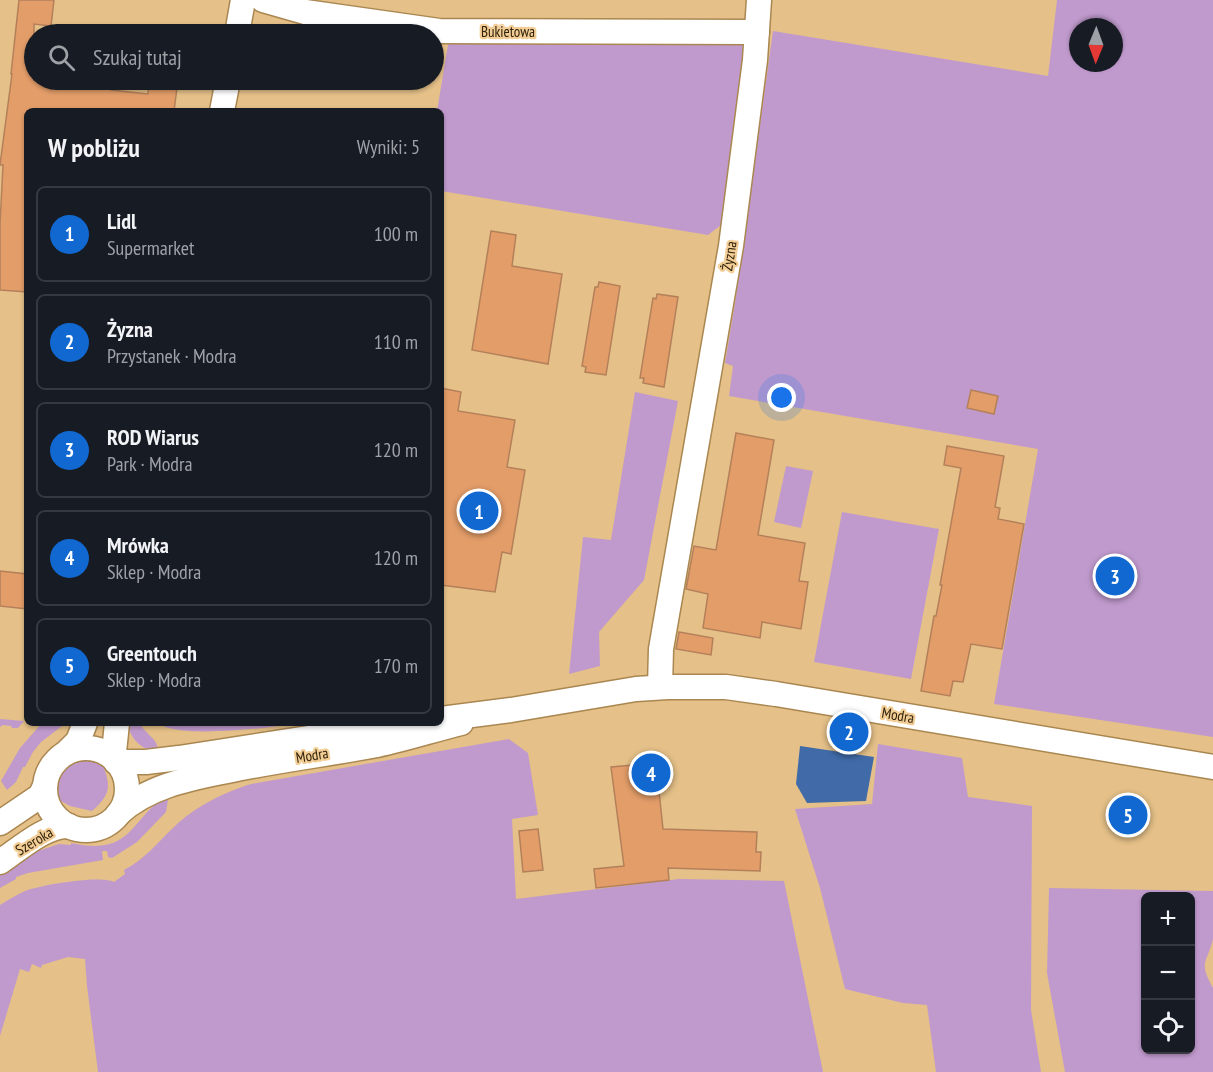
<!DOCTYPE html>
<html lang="pl">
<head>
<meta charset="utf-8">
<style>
  :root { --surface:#171b24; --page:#242831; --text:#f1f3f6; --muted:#9ea1a6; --line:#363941; --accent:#1168d1 }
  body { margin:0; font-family:"PT Sans Narrow",sans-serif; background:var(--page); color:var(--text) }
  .controls { position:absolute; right:18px; bottom:18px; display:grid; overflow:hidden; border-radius:9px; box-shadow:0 2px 4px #0004 }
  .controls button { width:54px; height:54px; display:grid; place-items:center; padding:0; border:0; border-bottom:2px solid var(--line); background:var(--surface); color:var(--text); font:30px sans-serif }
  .compass { position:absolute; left:1069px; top:18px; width:54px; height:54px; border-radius:50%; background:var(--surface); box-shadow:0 2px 4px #0004; rotate:181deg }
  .you { position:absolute; left:782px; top:398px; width:21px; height:21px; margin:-15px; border:4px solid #fff; border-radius:50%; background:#1a73e8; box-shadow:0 0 0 9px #1a73e833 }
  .badge { display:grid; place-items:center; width:39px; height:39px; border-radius:50%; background:var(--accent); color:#fff; font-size:20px; font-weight:700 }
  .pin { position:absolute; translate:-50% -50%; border:3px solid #fff; box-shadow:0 2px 6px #0006 }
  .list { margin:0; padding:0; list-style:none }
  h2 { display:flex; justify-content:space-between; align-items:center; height:78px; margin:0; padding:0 24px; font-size:26px }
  h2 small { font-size:20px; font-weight:400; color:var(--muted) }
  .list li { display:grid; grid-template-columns:39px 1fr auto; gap:18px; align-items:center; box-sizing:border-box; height:96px; margin:0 12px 12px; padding:0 12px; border:2px solid var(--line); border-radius:9px }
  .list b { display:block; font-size:22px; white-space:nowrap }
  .list p { margin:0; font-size:20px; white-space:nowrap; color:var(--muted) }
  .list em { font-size:20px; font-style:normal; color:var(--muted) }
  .icon { flex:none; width:33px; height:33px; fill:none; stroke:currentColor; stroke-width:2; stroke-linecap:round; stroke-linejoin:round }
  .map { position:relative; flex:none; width:1213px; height:1072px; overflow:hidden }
  .search { position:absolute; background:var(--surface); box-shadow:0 2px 4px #0004; left:24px; top:24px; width:420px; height:66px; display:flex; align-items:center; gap:15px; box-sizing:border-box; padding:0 21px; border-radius:33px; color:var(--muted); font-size:22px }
  .panel { position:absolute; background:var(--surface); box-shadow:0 2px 4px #0004; left:24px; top:108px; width:420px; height:618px; border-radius:9px }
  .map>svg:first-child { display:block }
</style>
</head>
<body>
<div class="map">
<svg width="1213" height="1072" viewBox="0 0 1213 1072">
  <rect width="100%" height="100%" fill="#e5c088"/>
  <g fill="#c09acd" fill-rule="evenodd">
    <path d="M1057,0H1213V737L994,704L1038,449L729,396L733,366L725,363L735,303L773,31L1048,76ZM1078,27H1114V63H1078Z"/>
    <path d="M449,39H747L721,225L708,235L441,191V111H437Z"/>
    <path d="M635,392L678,401L644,580L599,632L600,666L569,674L583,537L611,540Z"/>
    <path d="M786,466L813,471L801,528L774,522Z"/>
    <path d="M842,512L939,529L911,679L814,662Z"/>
    <path d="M0,719L24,721L18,728H12L11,726L3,725L0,727Z"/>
    <path d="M42,723H66L41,742L33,752L25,767H23L16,782L7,790L1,781L20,748Z"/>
    <path d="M127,723L140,725L155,741L160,752C142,751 131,740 127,723Z"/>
    <path d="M159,723H275L279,726C256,729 174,738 159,723Z"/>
    <path d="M509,739L528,753L538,815L512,819L516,899L679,879L784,881L823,1072H98L87,986L85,959L68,957L42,965L41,968L32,964L29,972L20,969L0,1036V905C8,900 16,895 25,891C42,885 99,875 114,882L125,874L124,870C145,859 157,843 174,827C194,807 225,792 251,784Z"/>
    <path d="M878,744L962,758L968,797L1032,806L1031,1010L1041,1072H936L927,1005L903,1003L845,989L820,888L795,809L872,804Z"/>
    <path d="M88,760L103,766C112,787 109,796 92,811L70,806L59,800C54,779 65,761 88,760Z"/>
    <path d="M169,794L166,812L137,842L112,858L108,857L107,851H102L103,860L28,873L16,877V879L0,888V875L40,849L41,850L59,844L71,845V843C134,857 129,818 169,794Z"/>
    <path d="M1049,888L1213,891C1213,906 1213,925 1213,939C1207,964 1198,961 1213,988V1072H1065L1047,973ZM1146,896H1190V1050H1146Z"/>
  </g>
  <path fill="#406ba8" d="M800,746L874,757L866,801L807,803L796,784Z"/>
  <g fill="#e39d69" stroke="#b4805a" stroke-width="1.5">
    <path d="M19,0H54L51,26L34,24V80H112L111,90L148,94L149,80H178L174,111H27V292L0,290V224L3,165H0L12,74H11Z"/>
    <path d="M491,231L516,235L512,266L562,274L548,364L472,350Z"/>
    <path d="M599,282L620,286L606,375L585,372L586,367L582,366L595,287H598Z"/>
    <path d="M657,294L678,297L664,387L643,383L644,378H640L653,298L656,299Z"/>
    <path d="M441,388L461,392L458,411L515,420L507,467L525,470L511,554L502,552L495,592L441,585Z"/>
    <path d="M971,390L998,396L994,414L967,408Z"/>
    <path d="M736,433L774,440L758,535L805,543L799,581L808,582L801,629L762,622L760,638L703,628L708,594L686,589L694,546L716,550Z"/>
    <path d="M947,446L1004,456L995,507L1000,508L998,519L1024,524L1002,649L971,644L963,682L953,681L950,696L921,691L934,616H936L942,585H940L961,468L944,465Z"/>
    <path d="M0,571L27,574V609L0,606Z"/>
    <path d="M679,632L713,638L711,655L676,649Z"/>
    <path d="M656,763L663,829L757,832L756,852H761L760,871L668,868L669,880L596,888L594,869L624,866L611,767Z"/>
    <path d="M538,829L543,870L523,872L519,831Z"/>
  </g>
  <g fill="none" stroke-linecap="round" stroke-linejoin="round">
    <defs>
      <g id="minor">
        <path d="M263,0L305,12L439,31L757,32"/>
        <path d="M237,34L243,0"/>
        <path d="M222,111L228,80"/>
        <path d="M660,687L661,649L731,246L755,60L759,0"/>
        <path d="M441,719L511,710L636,689L668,687H726L776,694L1213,767"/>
        <circle cx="86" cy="789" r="41"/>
        <path d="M66,753L78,741L85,723"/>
        <path d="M116,762H146L179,758L406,723"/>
        <path d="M116,762L114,752L117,723"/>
        <path d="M118,814C149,785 193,778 232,770C280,760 329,754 377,745C405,739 433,730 461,723"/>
        <path d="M0,823L40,796L45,786"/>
        <path d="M0,862C18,850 47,824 69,826"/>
      </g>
    </defs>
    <use href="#minor" stroke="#aa8751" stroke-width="27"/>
    <use href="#minor" stroke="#fff" stroke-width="24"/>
  </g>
  <g text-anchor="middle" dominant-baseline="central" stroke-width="4.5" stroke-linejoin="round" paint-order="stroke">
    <g font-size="15" fill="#2f210a" stroke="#f2cd95">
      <text x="508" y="31">Bukietowa</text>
      <text transform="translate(729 256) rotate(-81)">Żyzna</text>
      <text transform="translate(898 715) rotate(10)">Modra</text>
      <text transform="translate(312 755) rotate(-9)">Modra</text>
      <text transform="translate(34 841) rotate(-31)">Szeroka</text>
    </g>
  </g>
</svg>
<div class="controls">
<button>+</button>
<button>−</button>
<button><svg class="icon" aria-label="locate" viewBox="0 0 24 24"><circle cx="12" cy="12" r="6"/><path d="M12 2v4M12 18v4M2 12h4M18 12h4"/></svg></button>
</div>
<svg class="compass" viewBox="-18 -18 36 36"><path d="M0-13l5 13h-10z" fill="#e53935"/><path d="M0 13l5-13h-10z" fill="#9ea1a6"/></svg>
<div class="you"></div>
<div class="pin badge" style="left:479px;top:511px">1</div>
<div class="pin badge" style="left:849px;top:732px">2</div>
<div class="pin badge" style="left:1115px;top:576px">3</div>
<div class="pin badge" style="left:651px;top:773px">4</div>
<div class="pin badge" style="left:1128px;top:815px">5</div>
<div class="search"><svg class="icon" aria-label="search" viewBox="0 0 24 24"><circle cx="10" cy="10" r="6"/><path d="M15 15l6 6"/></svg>Szukaj tutaj</div>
<section class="panel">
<h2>W pobliżu<small>Wyniki: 5</small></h2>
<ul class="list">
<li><span class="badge">1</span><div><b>Lidl</b><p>Supermarket</p></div><em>100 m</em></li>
<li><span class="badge">2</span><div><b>Żyzna</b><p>Przystanek · Modra</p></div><em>110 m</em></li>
<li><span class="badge">3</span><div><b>ROD Wiarus</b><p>Park · Modra</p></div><em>120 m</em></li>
<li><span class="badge">4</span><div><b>Mrówka</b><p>Sklep · Modra</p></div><em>120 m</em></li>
<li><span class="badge">5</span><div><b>Greentouch</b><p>Sklep · Modra</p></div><em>170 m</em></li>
</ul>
</section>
</div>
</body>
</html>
